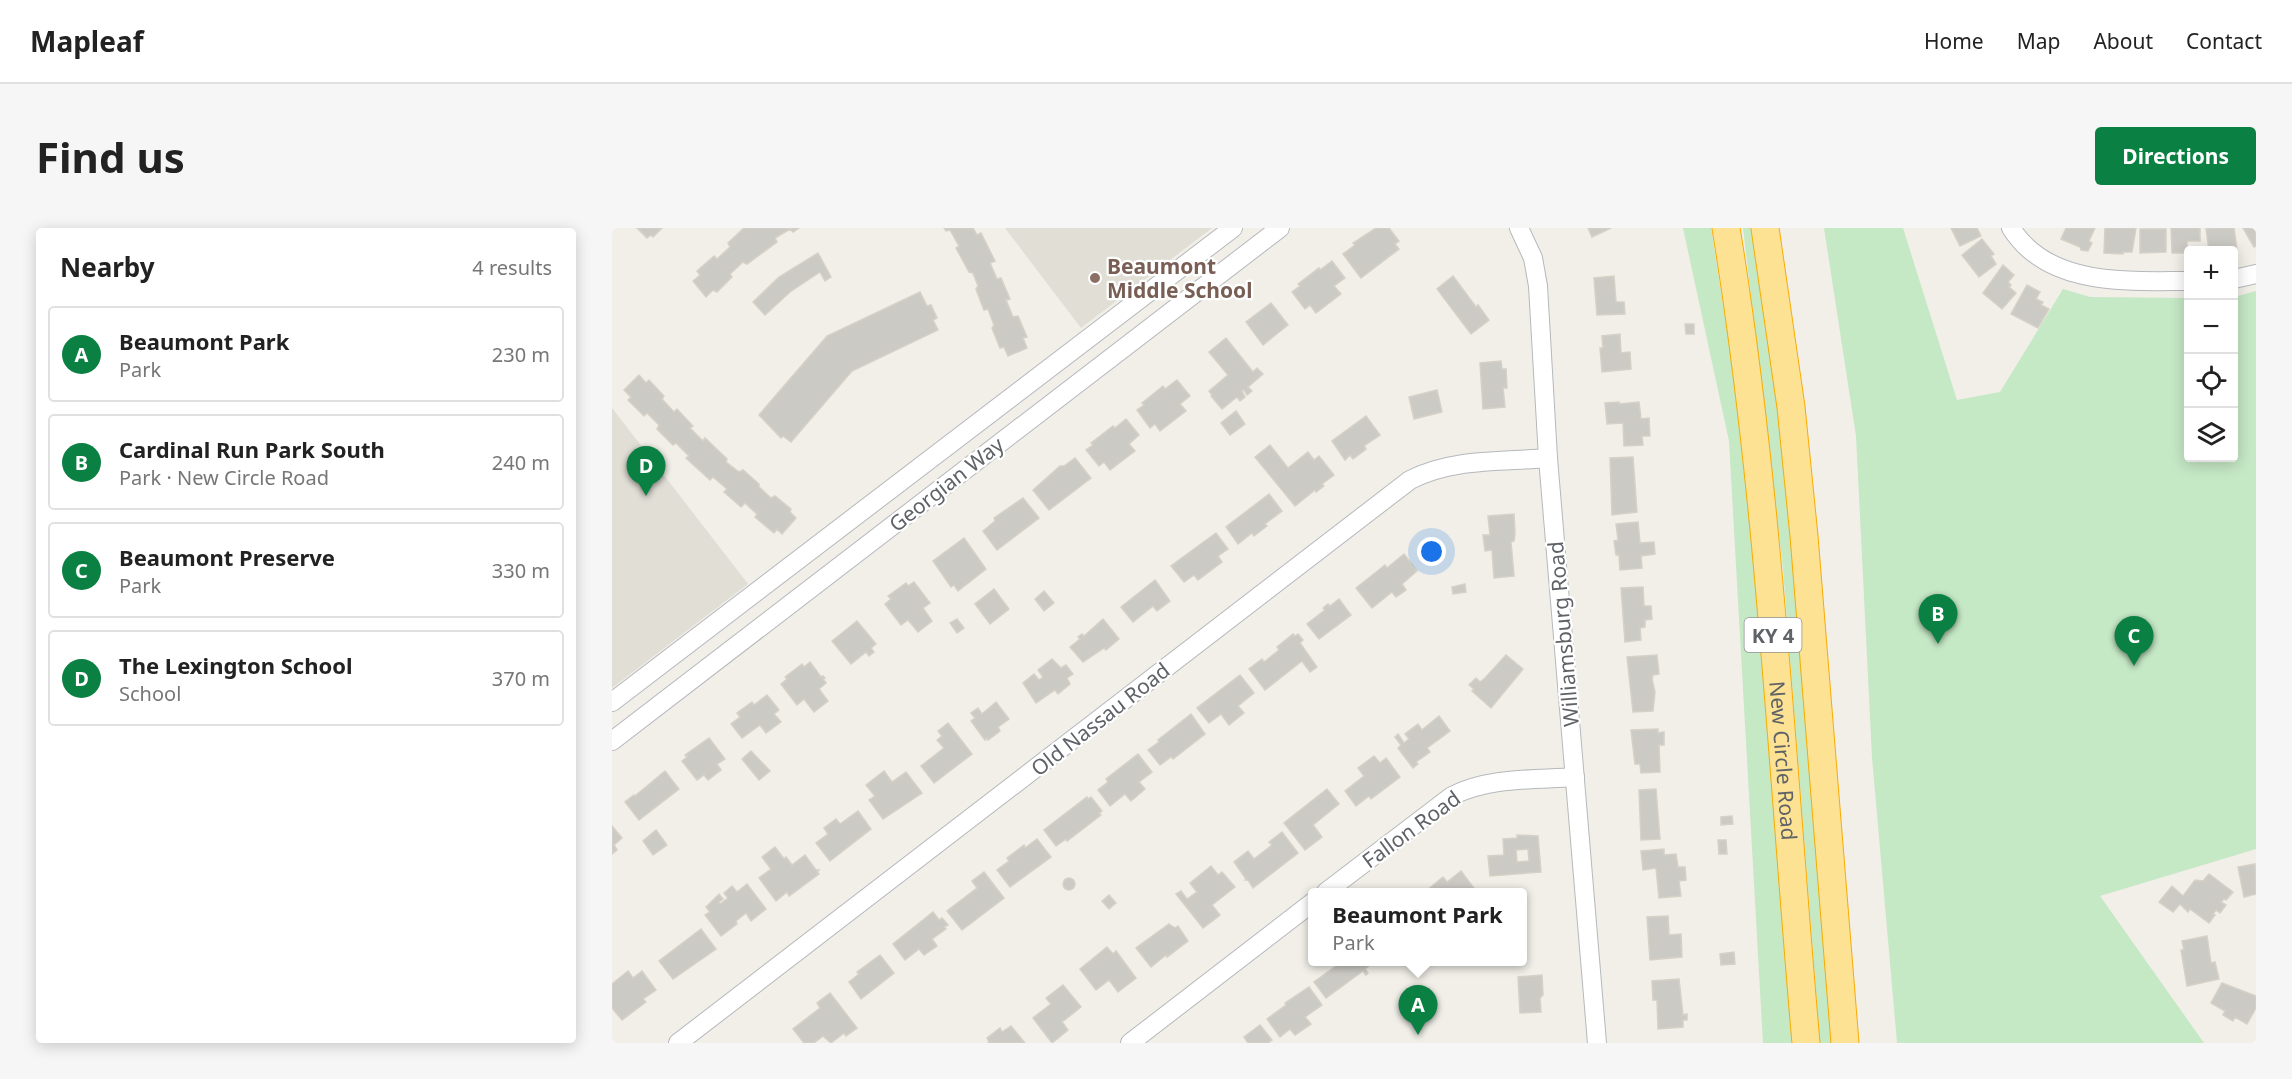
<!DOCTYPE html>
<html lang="en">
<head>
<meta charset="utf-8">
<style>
  :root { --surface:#fff; --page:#f6f6f6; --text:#222; --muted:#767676; --line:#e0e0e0; --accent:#0b8043 }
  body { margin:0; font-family:"Noto Sans",sans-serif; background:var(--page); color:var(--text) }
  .controls { position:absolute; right:18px; top:18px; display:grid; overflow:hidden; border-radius:6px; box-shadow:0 3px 15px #0003 }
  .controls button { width:54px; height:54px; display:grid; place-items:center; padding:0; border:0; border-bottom:2px solid var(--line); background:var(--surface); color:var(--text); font:30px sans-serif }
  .you { position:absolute; left:820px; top:324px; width:21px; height:21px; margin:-15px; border:4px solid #fff; border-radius:50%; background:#1a73e8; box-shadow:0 0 0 9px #1a73e833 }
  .badge { display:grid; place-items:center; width:39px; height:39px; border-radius:50%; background:var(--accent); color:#fff; font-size:20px; font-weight:700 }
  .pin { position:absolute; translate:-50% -50px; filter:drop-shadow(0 2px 3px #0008) }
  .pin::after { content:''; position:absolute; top:32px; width:21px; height:18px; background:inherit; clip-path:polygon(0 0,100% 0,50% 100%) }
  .popup { position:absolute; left:696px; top:660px; width:219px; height:78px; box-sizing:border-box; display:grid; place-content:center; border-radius:6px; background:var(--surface); filter:drop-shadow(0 2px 4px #0005); font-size:20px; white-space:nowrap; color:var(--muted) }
  .popup b { font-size:22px; color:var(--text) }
  .popup::after { content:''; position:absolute; left:50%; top:100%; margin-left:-12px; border:12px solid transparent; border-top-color:var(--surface) }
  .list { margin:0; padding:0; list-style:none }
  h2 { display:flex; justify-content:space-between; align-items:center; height:78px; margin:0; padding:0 24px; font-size:26px }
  h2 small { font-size:20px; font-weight:400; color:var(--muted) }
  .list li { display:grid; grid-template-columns:39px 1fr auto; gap:18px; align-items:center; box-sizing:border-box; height:96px; margin:0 12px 12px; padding:0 12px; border:2px solid var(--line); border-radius:6px }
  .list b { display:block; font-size:22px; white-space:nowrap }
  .list p { margin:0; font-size:20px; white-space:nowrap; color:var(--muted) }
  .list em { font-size:20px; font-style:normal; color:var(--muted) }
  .icon { flex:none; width:33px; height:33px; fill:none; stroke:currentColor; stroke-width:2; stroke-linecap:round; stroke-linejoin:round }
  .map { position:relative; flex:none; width:1644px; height:815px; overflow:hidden; border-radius:6px }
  header { display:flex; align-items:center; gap:36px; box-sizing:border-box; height:84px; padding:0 30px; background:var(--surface); border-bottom:2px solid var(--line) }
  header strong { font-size:28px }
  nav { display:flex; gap:33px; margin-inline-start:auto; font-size:21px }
  .intro { display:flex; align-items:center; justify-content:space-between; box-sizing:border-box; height:144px; padding:0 36px }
  h1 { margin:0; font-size:42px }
  .button { padding:15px 27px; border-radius:6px; background:var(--accent); color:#fff; font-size:21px; font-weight:700 }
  main { display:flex; gap:36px; padding:0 36px }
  aside { flex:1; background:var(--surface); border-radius:6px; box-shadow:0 3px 15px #0003 }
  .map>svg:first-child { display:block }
</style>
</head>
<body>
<header>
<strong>Mapleaf</strong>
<nav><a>Home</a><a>Map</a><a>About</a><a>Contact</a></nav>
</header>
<div class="intro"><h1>Find us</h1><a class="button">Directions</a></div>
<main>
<aside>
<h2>Nearby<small>4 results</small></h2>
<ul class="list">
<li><span class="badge">A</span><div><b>Beaumont Park</b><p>Park</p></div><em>230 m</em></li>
<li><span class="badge">B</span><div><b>Cardinal Run Park South</b><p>Park · New Circle Road</p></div><em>240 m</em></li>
<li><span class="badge">C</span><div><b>Beaumont Preserve</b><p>Park</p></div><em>330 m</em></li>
<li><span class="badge">D</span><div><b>The Lexington School</b><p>School</p></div><em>370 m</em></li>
</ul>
</aside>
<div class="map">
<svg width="1644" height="815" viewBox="0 0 1644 815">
  <rect width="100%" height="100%" fill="#f1efe8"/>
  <g fill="#e1ded6">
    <path d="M393,0H600L469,100Z"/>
    <path d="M0,180L136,356L0,460Z"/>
  </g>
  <g fill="#c5e8c5">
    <path d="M1071,0H1099L1132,211L1181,815H1151L1117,213Z"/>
    <path d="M1131,0H1145L1177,247L1224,815H1208L1171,340Z"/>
    <path d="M1212,0H1291L1345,172L1388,164L1451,61L1478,69L1576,70V230H1622V69L1644,63V621L1488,668L1592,815H1285L1260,529L1244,208Z"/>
  </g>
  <g fill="#cccac5" stroke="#d6d1c6" stroke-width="1.5" fill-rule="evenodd">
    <path d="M25,0H50L41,9L39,7L35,10Z"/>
    <path d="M132,0H187L181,4L178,1L163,10L165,14L135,36L131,34L118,46L120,49L105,64L101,62L94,69L81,53L88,47L85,43L102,28L105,31L118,19L116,15Z"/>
    <path d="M332,0H361L365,7L369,5L383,33L378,35L385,51L389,50L398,71L394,72L401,89L406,88L415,109L411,110L415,120L396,128L392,119L388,120L380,100L382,97L376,81L372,82L364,61L366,58L361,45L357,44L344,20L347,18L338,2L334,3Z"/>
    <path d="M764,0H777L787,13L783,16L787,21L749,50L731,26L743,17L741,15Z"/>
    <path d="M976,0H999L980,9Z"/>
    <path d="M1339,0H1365L1369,8L1348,18Z"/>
    <path d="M1454,0H1483L1477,13L1480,15L1476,23L1469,22L1468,19L1449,11Z"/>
    <path d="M1493,0H1524L1520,24H1511V26L1492,25Z"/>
    <path d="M1559,0H1588V13H1575V25H1560Z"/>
    <path d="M1604,0H1622L1625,22H1597L1594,1Z"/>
    <path d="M1631,0H1644V18L1642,19Z"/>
    <path d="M1528,1H1554V24L1528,25Z"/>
    <path d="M1370,11L1382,26L1379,28L1384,36L1367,49L1350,27Z"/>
    <path d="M206,25L219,49L213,53L208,44L178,64L153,87L141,74L167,49Z"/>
    <path d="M720,33L733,50L722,58L729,66L704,85L698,77L693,81L680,64L688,58L686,56L707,40L708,42Z"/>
    <path d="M1391,37L1402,47L1396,54L1399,57L1397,59L1404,65L1390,81L1371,65Z"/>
    <path d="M841,48L864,79L866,77L877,92L859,106L825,61Z"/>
    <path d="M1002,48L1004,74H1012L1013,86L985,87L982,50Z"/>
    <path d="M1415,57L1428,64L1424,71L1431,74L1429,77L1437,81L1426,100L1399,86Z"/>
    <path d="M308,64L315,78L319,77L325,90L321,92L326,102L240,143L179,214L171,208L169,210L147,187L215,108Z"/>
    <path d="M659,75L676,97L651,117L634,94Z"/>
    <path d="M1073,96H1082V106H1074Z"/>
    <path d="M1008,106L1009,125L1018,124L1019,141L990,144L988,120H991L990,108Z"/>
    <path d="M614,110L641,144L645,140L651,146L636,159L640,163L635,167L632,162L630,163L633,169L628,173L625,169L610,181L599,168L600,167L597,163L616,147L597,124Z"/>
    <path d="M889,133L890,141H894L895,160H891L893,179L871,181L868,135Z"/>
    <path d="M27,147L34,155L37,152L52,168L50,171L62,184L65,181L81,198L78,200L91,213L93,210L115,231L114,234L127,244L131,242L147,256V259L159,270L163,268L179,281L178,284L184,290L170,306L165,301L162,305L143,289L145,286L133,275L129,279L112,264L115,261L101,249L98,252L74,230L77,228L64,215L61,217L45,201L47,197L35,185L32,188L16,172L19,169L12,162Z"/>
    <path d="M565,152L578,168L568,176L574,183L548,203L543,196L538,200L525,182L532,177L530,175L551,158L553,161Z"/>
    <path d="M825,162L830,184L802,191L797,169Z"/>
    <path d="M1007,174V176L1027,174L1029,191L1037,190L1038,208H1030L1031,217L1012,218L1011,195L995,196L993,175Z"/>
    <path d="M624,183L633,196L618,207L609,195Z"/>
    <path d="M754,188L768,207L752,218L754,221L741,231L738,227L733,232L720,213Z"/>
    <path d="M514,191L527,207L517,216L523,223L498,242L492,234L487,238L474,222L481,217L479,215L501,198L503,200Z"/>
    <path d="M658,217L676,240L696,224L702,232L707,228L722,247L710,256L712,258L704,264L703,262L683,278L643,229Z"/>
    <path d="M1021,229L1025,284L1000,287L998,230Z"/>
    <path d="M463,230L479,250L437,282L421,262L448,238H452Z"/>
    <path d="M657,266L670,283L653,296L655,298L642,308L640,305L626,316L614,299Z"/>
    <path d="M411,270L427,290L385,322L371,303L383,293L382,290Z"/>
    <path d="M902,286L903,306L902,313L899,314L902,348L882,350L880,322L873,323L871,307H878L876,288Z"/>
    <path d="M1026,294L1028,315L1042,314L1043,326L1029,328L1030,340L1008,342L1007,327H1004L1002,313L1006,312L1004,296Z"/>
    <path d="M604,305L616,321L606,328L610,334L586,352L582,347L572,354L559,338Z"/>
    <path d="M352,310L374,341L346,363L342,357L339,359L321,333Z"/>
    <path d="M792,326L805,343L790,356L794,362L784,369L780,364L760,380L744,360L773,337L775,340Z"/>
    <path d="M543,352L558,373L545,383L541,378L521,394L509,379Z"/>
    <path d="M302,354L318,375L311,380L320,393L306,404L296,392L289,397L273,376L279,371L276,368L294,355L296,358Z"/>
    <path d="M853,356L854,364L841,366L840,359Z"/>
    <path d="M1031,359L1032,378H1039L1040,391L1033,392V399L1028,400L1029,412L1013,414L1009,360Z"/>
    <path d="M382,361L397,381L378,396L363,376Z"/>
    <path d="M432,363L442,375L432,383L423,371Z"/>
    <path d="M727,371L739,387L707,411L695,396L713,382L711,380L716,376L718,378Z"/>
    <path d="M345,391L352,400L345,405L338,395Z"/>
    <path d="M491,391L507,411L494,422L492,420L471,434L458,419L468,411L466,409L470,406L472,408Z"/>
    <path d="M245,393L264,416L259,420L262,424L257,428L254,424L239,436L220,413Z"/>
    <path d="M681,406L683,408L686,406L691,412L688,415L705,439L698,444L690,433L653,462L637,441L650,431L652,434L667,422L665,419Z"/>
    <path d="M894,427L911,441L879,480L860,463L862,461L857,457L864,450L868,454L873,450Z"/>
    <path d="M1045,427L1047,446L1041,447L1040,451L1043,464L1041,483L1021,484L1015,429Z"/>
    <path d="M440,431L449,440L454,437L461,446L455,450L458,456L446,466L443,462L424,475L411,455L422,446L427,452L431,449L426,442Z"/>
    <path d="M198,434L209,449L211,448L213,450L211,451L214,455L207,461L216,473L202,484L192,471L185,477L169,456L175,451L173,449L190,436L192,439Z"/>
    <path d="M628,447L642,465L626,478L632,485L617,497L609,486L597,495L585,480Z"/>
    <path d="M155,467L167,482L162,486L169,494L154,505L148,497L130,510L119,496L128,489L125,485L140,474L142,477Z"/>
    <path d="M384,474L397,491L386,499L388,503L376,512L375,510L373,512L359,493L363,490L359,485L366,480L370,486Z"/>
    <path d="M579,486L593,506L561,531L559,529L548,537L536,522L547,514L546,512Z"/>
    <path d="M827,488L838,503L815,520L818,524L804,534L806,536L801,540L786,520L789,517L783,509L786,506L792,515L797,511L793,506L806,496L810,502Z"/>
    <path d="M336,495L360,526L322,555L309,538L332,520L325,512L330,508L326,503Z"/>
    <path d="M1046,501V505L1052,504V517H1047L1048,544L1029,545L1028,536H1023L1019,502Z"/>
    <path d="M97,510L113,531L105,536L109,542L96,552L92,547L85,552L70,533L75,529L73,527Z"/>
    <path d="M139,523L158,543L147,552L130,531Z"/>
    <path d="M526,526L540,544L527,554L533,561L519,573L513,566L498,578L486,562L496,554L494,551Z"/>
    <path d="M762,528L768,535L774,530L788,549L759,571L757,568L744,578L733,563L752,548L746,540Z"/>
    <path d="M53,543L67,561L27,592L13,574L22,567L23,568Z"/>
    <path d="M272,543L280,554L294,544L310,565L271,591L257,572L263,568L254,557Z"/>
    <path d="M715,561L727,576L701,597L710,609L693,622L672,595Z"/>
    <path d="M1044,561L1048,611L1029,612L1027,562Z"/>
    <path d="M475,569L476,571L479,569L490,583L487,585L489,587L455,613L454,611L444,618L432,602Z"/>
    <path d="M246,583L259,601L218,633L204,615L216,606L212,600L224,591L228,596Z"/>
    <path d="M1120,588L1121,596L1109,597V589Z"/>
    <path d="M0,598L10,610L2,617L5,622L0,626Z"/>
    <path d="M44,602L55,617L41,627L31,613Z"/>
    <path d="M670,604L686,625L641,660L636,652H633L634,651L622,634L636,623L642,631L660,617L657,614Z"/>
    <path d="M905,607L926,608L929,644L878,648L876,628L892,627L891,611L905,610ZM916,621L917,633L905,634L904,622Z"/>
    <path d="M425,611L439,629L398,659L385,642L397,633L395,630L412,617L413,620Z"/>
    <path d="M1106,612H1114L1115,626H1107Z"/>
    <path d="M163,619L172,631L174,629L180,637L193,627L204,642H207L205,644L207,646L177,668L175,664L164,673L147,650L159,641L150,629Z"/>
    <path d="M1052,621V627L1064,626L1066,639H1073L1074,652L1067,653L1069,668L1047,670L1044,640L1031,642L1029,623Z"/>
    <path d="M1643,636L1644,666L1632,669L1626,639Z"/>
    <path d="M599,638L606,647L610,644L623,659L600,677L608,687L591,700L564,666L569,663L575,671L585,664L578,655Z"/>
    <path d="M849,643L864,663L863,664H813L831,649L835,654Z"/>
    <path d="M372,644L392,670L350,702L335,683L365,660L360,653Z"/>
    <path d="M1597,646L1621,664L1614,672L1612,671L1609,674L1614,677L1608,685L1604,682L1601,686L1603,687L1597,695L1578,681L1576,684L1568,676L1561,684L1547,674L1560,658L1571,668L1583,652L1591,653Z"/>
    <circle cx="457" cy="656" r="6"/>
    <path d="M135,656L154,681L139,693L134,685L124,693L125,696L109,708L93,687L98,684L94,679L107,666L111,671L107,674L108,676L116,670L112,665L120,658L125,664Z"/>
    <path d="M497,667L504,675L497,681L490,673Z"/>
    <path d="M321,684L327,692L330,690L336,697L332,699L334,701L320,711L325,718L312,727L307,721L293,732L281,716Z"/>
    <path d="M1056,688L1057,707L1069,706L1070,729L1038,732L1035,689Z"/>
    <path d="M557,696L563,700L566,698L576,713L555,729L554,727L539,739L524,720Z"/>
    <path d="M89,701L104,721L61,751L47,733Z"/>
    <path d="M1595,708L1599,735L1603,734L1607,751L1575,758L1569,722H1572L1570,713Z"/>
    <path d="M495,719L501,726L504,723L524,750L506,764L497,752L484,762L468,741Z"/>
    <path d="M1122,724L1123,736L1109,737L1108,726Z"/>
    <path d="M268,727L282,745L249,771L237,754L247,746L245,744Z"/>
    <path d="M727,734H755L758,737L753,741L756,745L754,747L751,743L714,770L702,754L728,735Z"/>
    <path d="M16,743L21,750L30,743L44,762L31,771L34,774L10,792L0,780V756Z"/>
    <path d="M930,747L931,767L928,770L929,784L908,785L906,749Z"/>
    <path d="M1067,751L1071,787L1075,786V792H1071V799L1046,801L1045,772H1041L1040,753Z"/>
    <path d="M1610,755L1644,768V780L1635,796L1623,789L1621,793L1611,787L1613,783L1599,775Z"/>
    <path d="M451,757L469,779L450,794L456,802L440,815L421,790L439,776L434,770Z"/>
    <path d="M697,759L710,777L693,789L699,796L683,807L678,801L668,809L655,791L674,777L673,775Z"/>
    <path d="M218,765L245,800L234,808L232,805L219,815L211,808L202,815H192L181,801L208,780L205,775Z"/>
    <path d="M648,797L660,812L656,815H636L632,809Z"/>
    <path d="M399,798L413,815H376L377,814L375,810L388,800L390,804Z"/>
  </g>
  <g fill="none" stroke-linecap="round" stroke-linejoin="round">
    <defs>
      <g id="minor">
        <path d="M907,0L921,30L926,58L936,230L985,815"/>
        <path d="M1399,0C1436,59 1516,53 1576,53"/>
        <path d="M1622,51L1644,46"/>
        <path d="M0,474L621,0"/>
        <path d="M0,513L668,0"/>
        <path d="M714,664L840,568C876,549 923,552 963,549"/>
        <path d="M66,815L798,252C840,230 890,234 936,230"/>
        <path d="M518,815L701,674"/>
      </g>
      <g id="highway">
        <path id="s1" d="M1114,0C1158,270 1170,543 1194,815"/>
        <path d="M1153,0L1179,179L1192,308L1233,815"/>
      </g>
    </defs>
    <use href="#minor" stroke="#b5b8bc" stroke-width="20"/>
    <use href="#highway" stroke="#f9ab00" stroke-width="29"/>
    <use href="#minor" stroke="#fff" stroke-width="18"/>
    <use href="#highway" stroke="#fde293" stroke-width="27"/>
  </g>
  <circle fill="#8d6e63" stroke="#fff" stroke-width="2" cx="483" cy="50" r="6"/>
  <g text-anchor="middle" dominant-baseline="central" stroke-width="4.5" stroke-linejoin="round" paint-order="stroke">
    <rect fill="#fff" stroke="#8f9295" stroke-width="1.5" x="1132.5" y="390" width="57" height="34" rx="4.5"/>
    <g font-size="20" font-weight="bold" fill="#5f6368">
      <text x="1161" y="407">KY 4</text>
    </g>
    <g font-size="21" font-weight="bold" fill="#785e54" stroke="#fff" text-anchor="start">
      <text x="495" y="38">Beaumont<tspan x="495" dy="24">Middle School</tspan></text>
    </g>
    <g font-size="21" fill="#5f6368" stroke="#fff">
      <text transform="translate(334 256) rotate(-38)">Georgian Way</text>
      <text transform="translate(951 406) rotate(-95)">Williamsburg Road</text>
      <text transform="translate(488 491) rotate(-38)">Old Nassau Road</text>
      <text stroke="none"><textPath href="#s1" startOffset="536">New Circle Road</textPath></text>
      <text transform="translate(799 601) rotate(-36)">Fallon Road</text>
    </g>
  </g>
</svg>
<div class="controls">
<button>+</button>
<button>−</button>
<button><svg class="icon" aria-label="locate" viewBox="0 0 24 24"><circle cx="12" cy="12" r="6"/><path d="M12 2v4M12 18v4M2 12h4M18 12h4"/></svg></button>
<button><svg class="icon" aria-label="layers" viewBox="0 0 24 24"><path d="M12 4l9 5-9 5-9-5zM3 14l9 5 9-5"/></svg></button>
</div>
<div class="you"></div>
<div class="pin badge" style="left:806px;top:807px">A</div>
<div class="popup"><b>Beaumont Park</b>Park</div>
<div class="pin badge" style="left:1326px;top:416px">B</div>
<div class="pin badge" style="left:1522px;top:438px">C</div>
<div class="pin badge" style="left:34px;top:268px">D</div>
</div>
</main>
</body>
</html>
